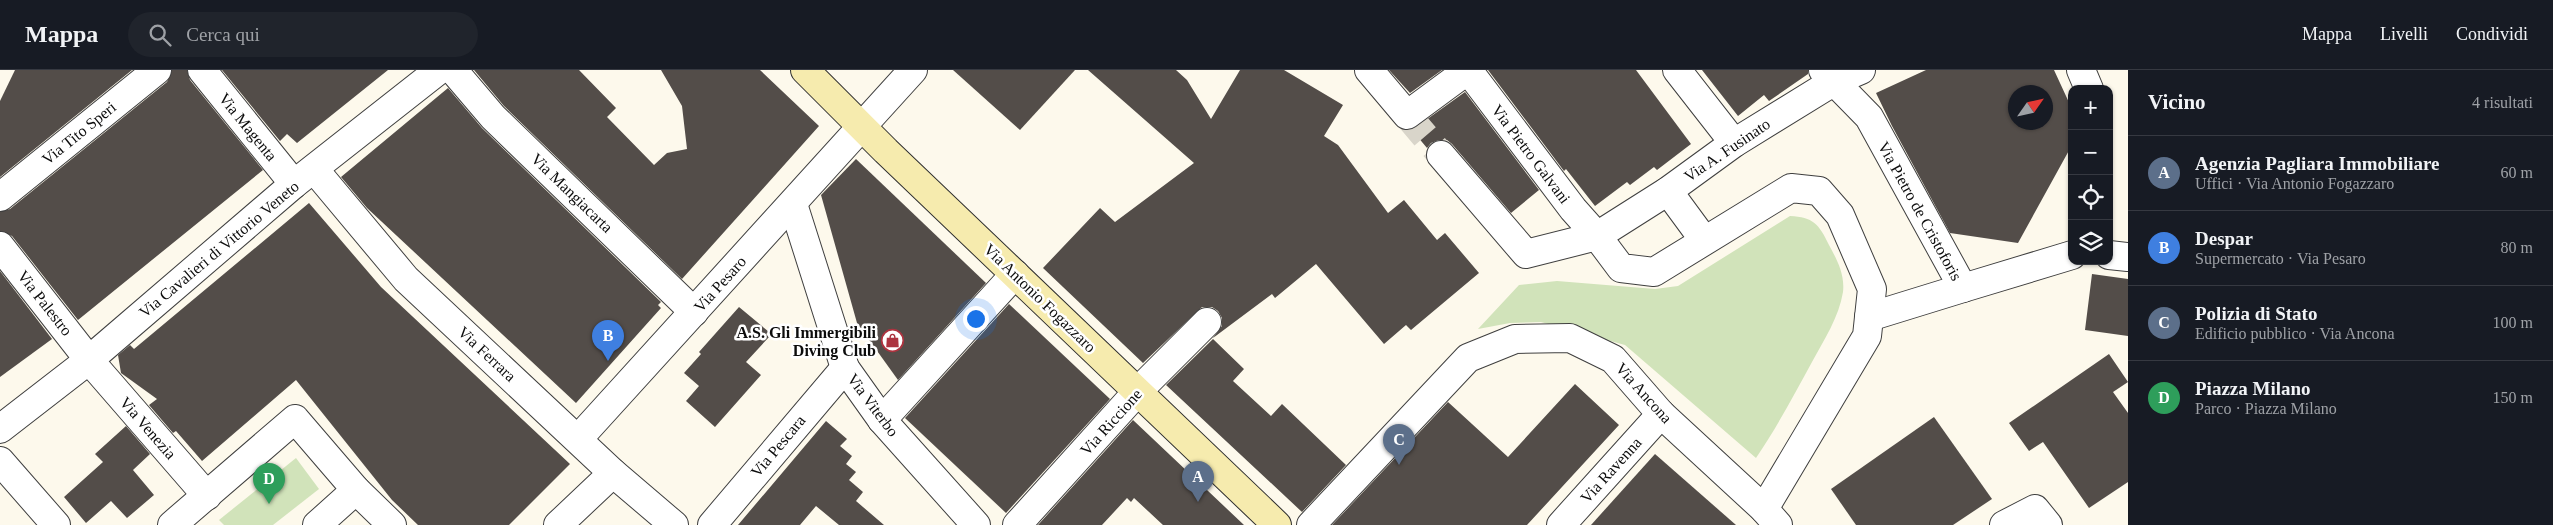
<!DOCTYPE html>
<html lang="it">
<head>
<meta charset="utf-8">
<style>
  :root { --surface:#171b24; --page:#20242c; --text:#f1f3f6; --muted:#9ea1a6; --line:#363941; --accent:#d29da4 }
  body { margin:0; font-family:Georgia,serif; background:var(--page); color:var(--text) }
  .controls { position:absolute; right:15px; top:15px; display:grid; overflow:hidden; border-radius:10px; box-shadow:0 1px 4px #0004 }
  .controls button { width:45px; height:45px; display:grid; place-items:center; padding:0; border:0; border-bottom:1px solid var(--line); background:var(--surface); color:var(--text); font:25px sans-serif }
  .compass { position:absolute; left:2008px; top:15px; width:45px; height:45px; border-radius:50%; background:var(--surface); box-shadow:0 1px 4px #0004; rotate:56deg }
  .you { position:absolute; left:975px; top:248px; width:18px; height:18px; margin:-12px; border:4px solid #fff; border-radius:50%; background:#1a73e8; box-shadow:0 0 0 8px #1a73e833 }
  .badge { display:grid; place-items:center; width:32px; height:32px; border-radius:50%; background:var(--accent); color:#fff; font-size:16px; font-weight:700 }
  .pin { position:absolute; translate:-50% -41px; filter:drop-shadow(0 1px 2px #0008) }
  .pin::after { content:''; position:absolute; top:26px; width:18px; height:15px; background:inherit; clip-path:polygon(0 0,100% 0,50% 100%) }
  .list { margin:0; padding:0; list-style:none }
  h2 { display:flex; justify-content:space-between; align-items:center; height:65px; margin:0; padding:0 20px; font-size:21px }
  h2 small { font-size:16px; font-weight:400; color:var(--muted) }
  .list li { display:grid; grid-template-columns:32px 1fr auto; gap:15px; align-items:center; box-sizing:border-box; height:75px; padding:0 20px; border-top:1px solid var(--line) }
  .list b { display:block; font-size:19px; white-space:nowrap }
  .list p { margin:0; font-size:16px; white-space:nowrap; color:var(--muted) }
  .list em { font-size:16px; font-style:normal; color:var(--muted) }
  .icon { flex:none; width:28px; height:28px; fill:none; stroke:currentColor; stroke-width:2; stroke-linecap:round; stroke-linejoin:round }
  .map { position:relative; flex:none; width:2128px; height:455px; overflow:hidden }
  header { display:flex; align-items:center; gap:30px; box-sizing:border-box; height:70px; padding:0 25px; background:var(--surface); border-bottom:1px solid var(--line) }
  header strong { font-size:24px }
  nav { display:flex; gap:28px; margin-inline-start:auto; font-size:18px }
  .search { width:350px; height:45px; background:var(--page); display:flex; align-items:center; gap:12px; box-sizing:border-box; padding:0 18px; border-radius:28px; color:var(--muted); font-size:19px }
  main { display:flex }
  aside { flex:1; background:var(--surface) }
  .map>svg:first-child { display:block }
</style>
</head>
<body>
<header>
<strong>Mappa</strong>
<div class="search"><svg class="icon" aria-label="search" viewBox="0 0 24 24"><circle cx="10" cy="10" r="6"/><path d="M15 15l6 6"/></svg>Cerca qui</div>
<nav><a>Mappa</a><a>Livelli</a><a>Condividi</a></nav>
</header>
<main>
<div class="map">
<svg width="2128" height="455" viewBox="0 0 2128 455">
  <rect width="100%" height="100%" fill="#fdf9ec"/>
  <g fill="#d1e3ba">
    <path d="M1790,146C1813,147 1819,154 1829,175C1837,190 1845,204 1843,222C1839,247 1824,270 1812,292C1794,325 1777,357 1756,388L1625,275L1541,252L1510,253L1478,259L1519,215L1557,211L1655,219L1678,216Z"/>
    <path d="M296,388L319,419L273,455H224L219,450Z"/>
  </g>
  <g fill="#534d49" fill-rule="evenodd">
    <path d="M15,0H132L0,107V31Z"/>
    <path d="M172,0H187L190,10L263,100L78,250L12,166L0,161V142L10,139L167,12Z"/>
    <path d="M222,0H388L297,73L287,64L280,71Z"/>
    <path d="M474,0H579L616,38L607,47L654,95L667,83L687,79L682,36L661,0H760L819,56L682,209L504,36Z"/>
    <path d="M953,0H1075L1020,60Z"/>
    <path d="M1088,0H1176L1187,10L1211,49L1240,0H1284L1343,35L1324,66L1338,75L1388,143L1404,130L1437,170L1445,163L1479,203L1411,260L1406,255L1384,274L1316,194L1275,228L1272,224L1213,268L1222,256V248L1218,241L1212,237H1202L1143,293L1043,198L1100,138L1115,152L1194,93Z"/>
    <path d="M1389,0H1442L1410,23Z"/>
    <path d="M1488,0H1636L1691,74L1657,100L1654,97L1630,115L1627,112L1595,136L1566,99L1564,101Z"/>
    <path d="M1702,0H1808V4L1769,31L1764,25L1738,46Z"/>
    <path d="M1926,0H2054L2072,39V75L2018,173L1950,163L1892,56L1876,23ZM2016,22H2046V52H2016Z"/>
    <path d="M448,18L482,58L661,232L658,235L661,238L576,333L367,138L341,107Z"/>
    <path d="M1465,22L1539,120L1511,143L1452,74L1447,70H1439L1431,73L1427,78L1412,60Z"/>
    <path d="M856,89L986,213L898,310L857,253L821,125Z"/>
    <path d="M309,133L381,217L570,394L509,455H418L392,430L296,310L202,391L176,361L173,363L149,335L157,329L121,303L118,285L130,275L134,279Z"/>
    <path d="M0,201L52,269L0,307Z"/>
    <path d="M2092,204L2128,209V266L2085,260Z"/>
    <path d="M1009,234L1110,329L1006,443L905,348Z"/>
    <path d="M739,237L769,262L766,264L769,267L746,292L761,305L715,357L686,331L699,316L684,303L701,284L699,282Z"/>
    <path d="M1213,269L1244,299L1233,311L1271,346L1282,334L1346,395L1302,442L1166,315Z"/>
    <path d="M2109,284L2128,312L2113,322L2128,343V412L2089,438L2043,372L2029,381L2009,353Z"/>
    <path d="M1575,314L1619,355L1527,455H1332L1448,332L1508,387Z"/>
    <path d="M1934,347L1992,429L1953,455H1856L1831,419Z"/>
    <path d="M1133,350L1244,455H1163L1134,428L1131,432L1127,428L1102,455H1038Z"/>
    <path d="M826,351L847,369L840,376L852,386L846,394L856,402L849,410L863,422L856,431L884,455H839L816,436L800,455H738Z"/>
    <path d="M126,356L150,384L133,400L154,425L127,448L111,431L86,453L64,427L103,392L95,384Z"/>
    <path d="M1655,384L1736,455H1591Z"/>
  </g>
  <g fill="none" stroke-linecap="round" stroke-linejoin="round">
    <path stroke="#d9d5ca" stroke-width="28" stroke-dasharray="28 14" stroke-linecap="butt" d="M1407,45L1441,85"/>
    <defs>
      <g id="street">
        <path d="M202,0L294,114"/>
        <path d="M453,0L493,47L694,242"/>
        <path d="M1369,0L1407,45L1468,0"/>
        <path d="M1468,0L1573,139L1597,166L1621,198L1654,202L1791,118L1819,121L1840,145L1872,219L1867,266L1764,439"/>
        <path d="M1677,0L1734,73"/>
        <path d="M1823,0L1869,47L1963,218L2072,185"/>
        <path d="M2081,0L2089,19"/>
        <path d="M1441,85L1526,184L1597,166L1668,121L1734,73L1833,12L1861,0"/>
        <path d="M314,99L406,209L613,403L674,455"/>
        <path d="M1668,121L1704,170"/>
        <path d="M0,127L157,0"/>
        <path d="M793,134L845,298L882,350L976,455"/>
        <path d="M0,176L89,290L207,426"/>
        <path d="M2109,185L2128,187"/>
        <path d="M1869,247L1963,218"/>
        <path d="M882,350L1015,204"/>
        <path d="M0,359L89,290L294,114L439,0"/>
        <path d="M578,369L913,0"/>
        <path d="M0,391L56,455"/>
        <path d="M172,455L295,349L356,420L392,455"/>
        <path d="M317,455L356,420"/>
        <path d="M558,455L613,403"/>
        <path d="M712,455L845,298"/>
        <path d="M1017,455L1138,321L1207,252"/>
        <path d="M1311,455L1468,288L1515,269L1570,268L1613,289L1661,344L1764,439L1778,455"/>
        <path d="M1561,455L1661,344"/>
        <path d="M2004,455L2035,439L2048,455"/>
      </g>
      <path id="secondary" d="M805,0L886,81L1277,455"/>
    </defs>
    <use href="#street" stroke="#3f3f3f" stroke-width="30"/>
    <use href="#secondary" stroke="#2e2e2e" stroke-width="30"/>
    <use href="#street" stroke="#fff" stroke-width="28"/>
    <use href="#secondary" stroke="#f6ebae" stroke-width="28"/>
  </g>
  <defs>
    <symbol id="shop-ring" viewBox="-11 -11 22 22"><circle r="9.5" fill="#fff" stroke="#ac333f" stroke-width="1.5"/><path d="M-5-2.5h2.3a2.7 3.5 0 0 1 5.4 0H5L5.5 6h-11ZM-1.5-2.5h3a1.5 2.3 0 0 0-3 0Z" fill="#ac333f"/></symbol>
  </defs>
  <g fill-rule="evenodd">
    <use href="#shop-ring" x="880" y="258" width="25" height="25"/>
  </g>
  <g text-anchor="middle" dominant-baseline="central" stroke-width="5" stroke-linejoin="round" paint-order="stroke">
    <g font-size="16" fill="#0c0c0c" stroke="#fff">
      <text transform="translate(248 57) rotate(51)">Via Magenta</text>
      <text transform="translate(79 63) rotate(-39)">Via Tito Speri</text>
      <text transform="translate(1727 80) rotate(-34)">Via A. Fusinato</text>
      <text transform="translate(1531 84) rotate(53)">Via Pietro Galvani</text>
      <text transform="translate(572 123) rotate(44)">Via Mangiacarta</text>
      <text transform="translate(1920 141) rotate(61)">Via Pietro de Cristoforis</text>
      <text transform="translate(219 179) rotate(-40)">Via Cavalieri di Vittorio Veneto</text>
      <text transform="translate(720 214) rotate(-48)">Via Pesaro</text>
      <text transform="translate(1040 228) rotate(44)">Via Antonio Fogazzaro</text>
      <text transform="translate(45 233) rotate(52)">Via Palestro</text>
      <text transform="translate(487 284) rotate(43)">Via Ferrara</text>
      <text transform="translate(1644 323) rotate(48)">Via Ancona</text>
      <text transform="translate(873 335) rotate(53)">Via Viterbo</text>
      <text transform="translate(1111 352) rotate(-48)">Via Riccione</text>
      <text transform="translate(148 358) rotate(49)">Via Venezia</text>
      <text transform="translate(778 376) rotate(-50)">Via Pescara</text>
      <text transform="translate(1611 400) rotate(-48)">Via Ravenna</text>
    </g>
    <g font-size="16" font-weight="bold" fill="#0c0c0c" stroke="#fff" text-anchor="end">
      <text x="876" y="262">A.S. Gli Immergibili<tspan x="876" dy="18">Diving Club</tspan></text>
    </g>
  </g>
</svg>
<div class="controls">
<button>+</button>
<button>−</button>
<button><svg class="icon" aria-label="locate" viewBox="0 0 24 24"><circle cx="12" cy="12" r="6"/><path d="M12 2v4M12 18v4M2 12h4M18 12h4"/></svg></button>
<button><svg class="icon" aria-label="layers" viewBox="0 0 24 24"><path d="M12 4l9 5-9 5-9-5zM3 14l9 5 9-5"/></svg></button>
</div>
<svg class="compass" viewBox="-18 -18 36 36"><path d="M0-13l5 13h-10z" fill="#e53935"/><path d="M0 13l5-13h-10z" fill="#9ea1a6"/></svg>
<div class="you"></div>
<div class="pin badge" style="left:1198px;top:432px;background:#5c6f8a">A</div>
<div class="pin badge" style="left:608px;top:291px;background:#3f7fe0">B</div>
<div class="pin badge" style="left:1399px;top:395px;background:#5c6f8a">C</div>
<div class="pin badge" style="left:269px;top:434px;background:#2e9e5b">D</div>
</div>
<aside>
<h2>Vicino<small>4 risultati</small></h2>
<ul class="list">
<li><span class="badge" style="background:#5c6f8a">A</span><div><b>Agenzia Pagliara Immobiliare</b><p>Uffici · Via Antonio Fogazzaro</p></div><em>60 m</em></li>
<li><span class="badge" style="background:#3f7fe0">B</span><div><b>Despar</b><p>Supermercato · Via Pesaro</p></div><em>80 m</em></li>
<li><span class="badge" style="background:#5c6f8a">C</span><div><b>Polizia di Stato</b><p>Edificio pubblico · Via Ancona</p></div><em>100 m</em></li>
<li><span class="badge" style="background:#2e9e5b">D</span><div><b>Piazza Milano</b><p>Parco · Piazza Milano</p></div><em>150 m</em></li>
</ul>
</aside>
</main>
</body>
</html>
